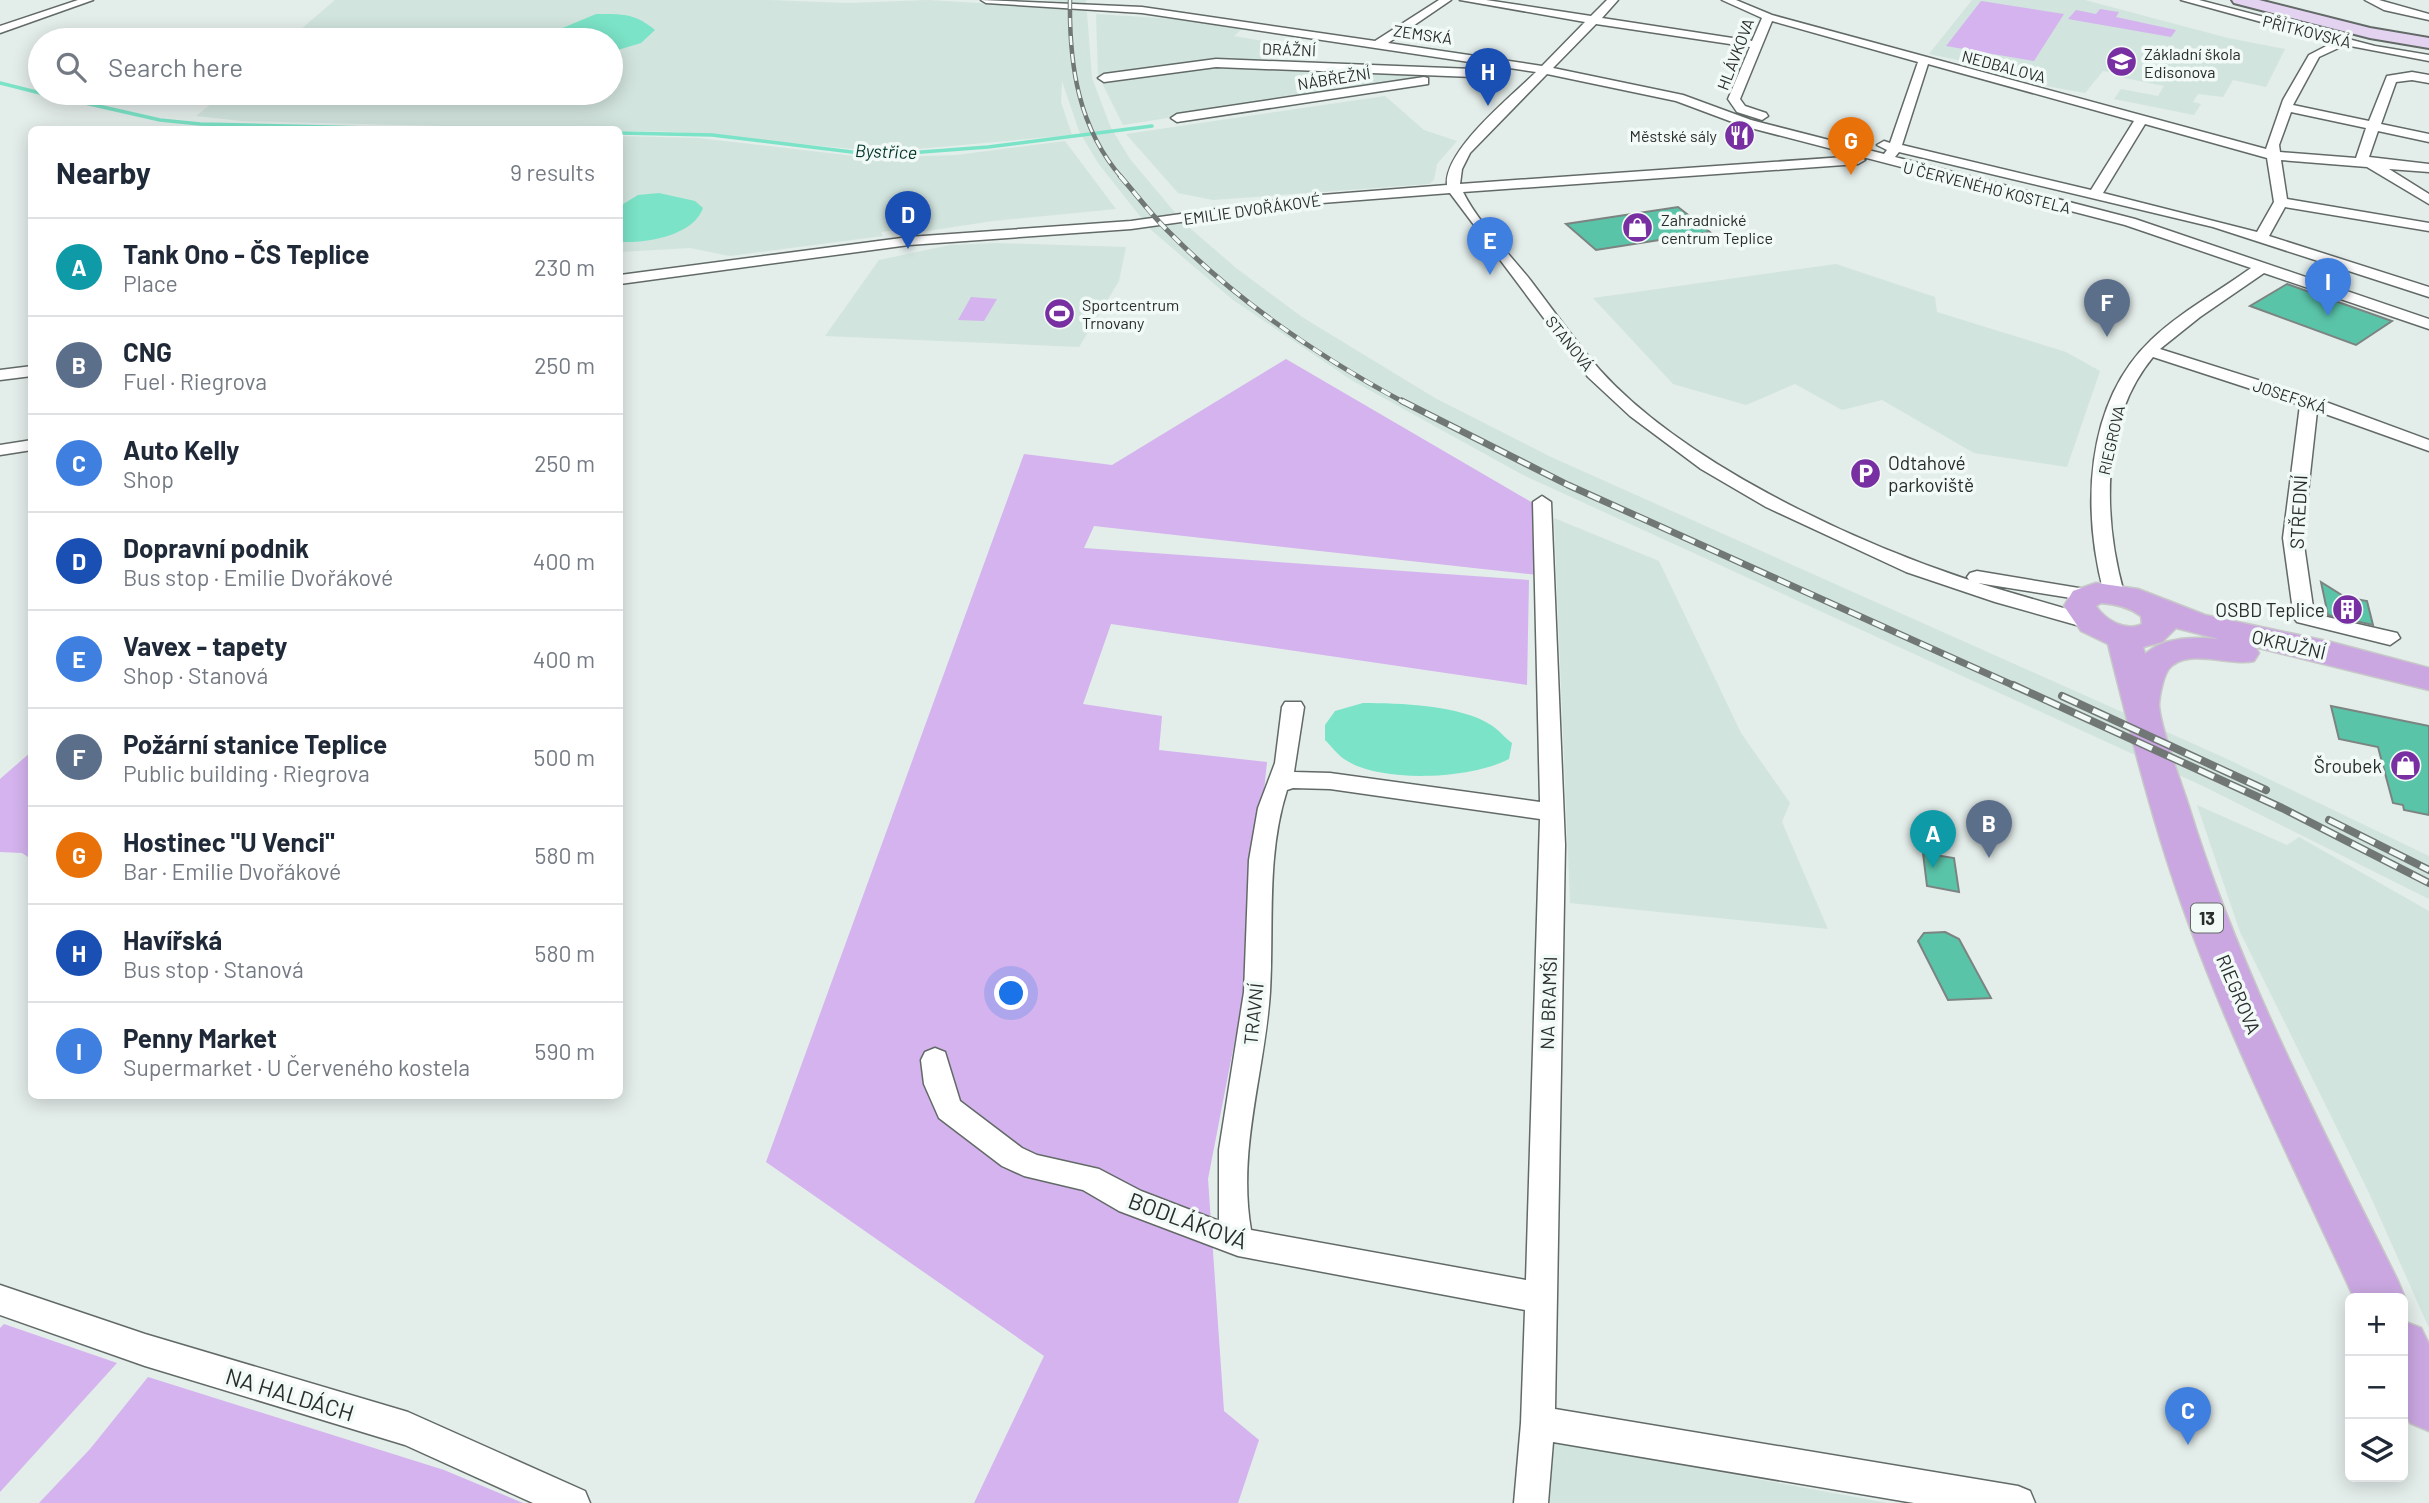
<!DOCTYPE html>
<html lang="en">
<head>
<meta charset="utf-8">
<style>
  :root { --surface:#fff; --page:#f6f6f7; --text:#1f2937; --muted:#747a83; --line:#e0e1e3; --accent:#772fa2 }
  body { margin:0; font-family:Barlow,sans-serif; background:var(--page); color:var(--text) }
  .controls { position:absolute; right:21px; bottom:21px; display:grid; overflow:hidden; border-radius:10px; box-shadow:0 4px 18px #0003 }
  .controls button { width:63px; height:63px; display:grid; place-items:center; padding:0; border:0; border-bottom:2px solid var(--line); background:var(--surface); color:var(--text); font:35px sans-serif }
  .you { position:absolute; left:1012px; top:994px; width:24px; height:24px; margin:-18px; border:5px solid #fff; border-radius:50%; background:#1a73e8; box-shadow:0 0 0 10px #1a73e833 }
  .badge { display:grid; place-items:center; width:46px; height:46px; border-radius:50%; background:var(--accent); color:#fff; font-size:23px; font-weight:700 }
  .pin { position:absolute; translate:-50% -58px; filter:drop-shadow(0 2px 4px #0008) }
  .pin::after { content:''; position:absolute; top:37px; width:24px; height:21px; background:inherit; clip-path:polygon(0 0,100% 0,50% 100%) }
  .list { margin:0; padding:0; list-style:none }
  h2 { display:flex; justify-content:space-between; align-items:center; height:91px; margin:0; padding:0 28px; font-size:30px }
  h2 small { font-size:23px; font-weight:400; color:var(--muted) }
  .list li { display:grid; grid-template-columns:46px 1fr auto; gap:21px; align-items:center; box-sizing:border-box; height:98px; padding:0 28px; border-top:2px solid var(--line) }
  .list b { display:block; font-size:26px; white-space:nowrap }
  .list p { margin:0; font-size:23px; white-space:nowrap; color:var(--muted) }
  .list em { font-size:23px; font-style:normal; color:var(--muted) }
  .icon { flex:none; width:38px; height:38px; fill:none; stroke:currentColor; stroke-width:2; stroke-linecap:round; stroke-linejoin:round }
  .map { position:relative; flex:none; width:2429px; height:1503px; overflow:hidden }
  .search { position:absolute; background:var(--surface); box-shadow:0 4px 18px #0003; left:28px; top:28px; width:595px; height:77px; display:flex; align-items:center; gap:18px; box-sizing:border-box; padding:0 24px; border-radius:38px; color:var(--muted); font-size:26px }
  .panel { position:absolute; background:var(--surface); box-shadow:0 4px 18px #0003; left:28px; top:126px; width:595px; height:973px; border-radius:10px }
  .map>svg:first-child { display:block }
</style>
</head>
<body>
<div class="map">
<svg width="2429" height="1503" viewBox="0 0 2429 1503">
  <rect width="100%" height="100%" fill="#e3edea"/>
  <g fill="#d2e4de">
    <path d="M335,0H769L848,3L929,0L1059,8V1L1043,0H1086L1092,78L1111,128L1130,159L1183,222L1236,268L1302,317L1435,398L1551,457L2225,758L2429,856V899L2205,787L1523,475L1353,381L1233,300L1150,229L1098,163L1079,131L1062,81L1061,102L1072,135L884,152L677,132L241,121L196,116L225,93H611V40H288Z"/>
    <path d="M1972,0H2085L2228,38L2285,49L2266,87L2233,80L2223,97L2198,94L2193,102L2201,104L2194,115L2114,99L2121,89L2158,96L2164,86L2120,77L2121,74L2103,71L2085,93L2046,86L2048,83L2037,81L2039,77L1929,54Z"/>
    <path d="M1096,14L1175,19L1242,29L1234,36L1269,42L1270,44L1265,48L1260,61L1216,60L1098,75Z"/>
    <path d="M1217,66L1439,75L1123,125L1101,81Z"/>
    <path d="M1385,96L1424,130L1457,141L1437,164L1434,180L1429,184L1213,200L1178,193L1126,134Z"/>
    <path d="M620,136L698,138L872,158L956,155L1065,141L1116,209L993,221L914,233L894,230L881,232L883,236L730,256L690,248L620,252Z"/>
    <path d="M997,243L1126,247L1119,281L1079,347L825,336L879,260L950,245Z"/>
    <path d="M1836,264L1935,297L1937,312L2066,352L2100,371L2067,467L1974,453L1882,400L1842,410L1795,384L1746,405L1673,384L1593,298Z"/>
    <path d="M1554,518L1659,561L1741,733L1790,803L1782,822L1828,929L1570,903Z"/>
    <path d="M2197,805L2287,845L2299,837L2429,911V1328L2369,1193L2240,932Z"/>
    <path d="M1554,1442L1888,1503H1549Z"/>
  </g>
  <g fill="#d4b3ee">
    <path d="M1981,1L2064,14L2034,61L1946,46Z"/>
    <path d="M2100,9L2119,12L2116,17L2176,30L2171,37L2068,19L2076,10L2096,14Z"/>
    <path d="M971,297L997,299L984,321L958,320Z"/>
    <path d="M1286,359L1533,503L1538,575L1094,526L1084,548L1529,580L1527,685L1111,624L1083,704L1162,716L1159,750L1267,762L1242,1003L1208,1179L1224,1411L1259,1440L1238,1503H974L1044,1356L766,1162L1024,454L1112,465Z"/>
    <path d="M31,752V859L22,853L0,852V779Z"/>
    <path d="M4,1324L117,1363L0,1492V1328Z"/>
    <path d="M148,1377L444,1470L523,1503H39L90,1449Z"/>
  </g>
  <g fill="#7be3c7">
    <path d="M596,14C621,14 635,13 655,30L641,43L611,52V40H543L541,37Z"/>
    <path d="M659,193L695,201L703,208C693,236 647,243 620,242V206L638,195Z"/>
    <path d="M1363,703C1398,703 1461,705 1491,725C1499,730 1505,738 1512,743L1509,759C1472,779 1380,784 1344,759C1337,754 1331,746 1325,740V725L1335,711Z"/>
  </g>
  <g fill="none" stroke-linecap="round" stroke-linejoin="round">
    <g stroke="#7be3c7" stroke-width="3.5">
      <path d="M0,83L40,93"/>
      <path d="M41,93L160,120L200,124L456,130"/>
      <path d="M620,133L712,135L860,153L895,154L988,147L1152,126"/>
    </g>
  </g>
  <g fill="#5ac4a9" stroke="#7c8481" stroke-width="2">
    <path d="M1678,207L1710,232L1596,250L1566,224Z"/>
    <path d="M2287,284L2392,321L2356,345L2250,306Z"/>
    <path d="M2321,582L2345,597L2367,601L2373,625L2328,615Z"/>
    <path d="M2331,706L2429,726V815L2404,810L2403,805L2393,803L2378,747L2339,739Z"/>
    <path d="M1923,853L1954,858L1959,892L1927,886Z"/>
    <path d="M1945,932L1959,939L1991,998L1948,1000L1918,941L1924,933Z"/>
  </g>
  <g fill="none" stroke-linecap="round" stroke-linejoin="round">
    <defs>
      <g id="street">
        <path d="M78,0H93L0,33V26Z"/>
        <path d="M981,0L1142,7L1375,41L1439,0H1451L1388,43L1542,66L1585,22L1460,0H1486L1591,16L1607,0H1618L1602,18L1752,41L1762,18L1722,0H1736L1772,15L2266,149L2283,100L2309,55L2334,42L2181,0H2199L2375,46L2429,55V61L2345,45L2319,57L2293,105L2369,121L2387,76L2412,72L2429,75V83L2412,80L2396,82L2381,124L2429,134V142L2378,131L2369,157L2429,164V172L2389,169L2429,194V204L2367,167L2281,160L2287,199L2429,223V231L2285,207L2269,236L2429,287V297L2213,227L1899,152L1895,157L2135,219L2429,319V329L2264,273L2200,317L2160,349L2315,398L2429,440V451L2317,411L2303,538L2314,614L2397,633L2400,638L2390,645L2297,622L2294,618L2283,538L2300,405L2153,357C2100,421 2103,518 2124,593L2114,599L2104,593C2082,511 2084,404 2151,340C2180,312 2218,292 2251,268L2125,225L1743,126L1676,101L1547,74L1470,153L1462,169L1460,184L1858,156L1865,160L1858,164L1463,192C1479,224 1509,253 1531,281C1553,310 1575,341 1599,369C1683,463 1851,541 1969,580L1967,577L1970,573L1977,571L2097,591L2100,595L2090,601L1978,583L2101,619L2104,624L2101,629L2094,630L1995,602L1906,572L1766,507L1701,469L1630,416L1588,377L1450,193L1309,204L1131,229L909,245L620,284V275L909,237L1131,221L1309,196L1447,185C1444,150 1511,97 1536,72L1142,13L986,3ZM1772,21L1918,62L1890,143L1884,141L1877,145L1887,150L1884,154L1751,120L1683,95L1553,68L1596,24L1750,47L1728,99L1737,112L1762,120L1768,116L1766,113L1745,106L1740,99ZM1928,64L2134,121L2091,190L1902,145ZM2291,112L2366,128L2356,158L2280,152L2279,145ZM2145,124L2267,158L2274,202L2257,232L2103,193Z"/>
        <path d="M2365,0H2379L2429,14V20L2384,10Z"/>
        <path d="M1216,59L1473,69L1479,73L1473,77L1216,67L1104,82L1098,78L1104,74Z"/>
        <path d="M1424,77L1428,78V84L1177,122L1171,118L1177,114Z"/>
        <path d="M32,366V376L0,380V370Z"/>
        <path d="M32,440V450L0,455V445Z"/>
        <path d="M1542,496L1551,502L1565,845L1555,1409L2018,1486L2030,1491L2035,1503H1914L1553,1442L1548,1503H1514L1521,1423L1525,1310L1238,1256L1119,1211L1083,1190L1024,1176L1002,1166L939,1118L924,1084L921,1060L925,1052L935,1048L945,1052L960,1101L1022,1148L1037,1155L1099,1169L1141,1191L1219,1221V1150L1244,992L1249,860L1258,808L1275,763L1282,707L1285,702H1301L1304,707L1294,772L1330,773L1540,802L1533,502ZM1293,788L1330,789L1540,819L1526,1280L1251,1230C1237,1150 1265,1071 1270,992C1274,924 1266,856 1287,790Z"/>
        <path d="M0,1285L145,1334L408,1412L585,1491L590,1503H533L405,1445L145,1366L0,1315Z"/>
      </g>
      <path id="secondary" d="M2232,0H2259L2370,28L2429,38V48L2370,38L2234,3Z"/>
      <g id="primary">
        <path d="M2096,583L2138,589L2205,615L2331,642L2429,668V690L2255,647L2259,653L2254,661C2230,667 2185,646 2168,670C2163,678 2159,697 2159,706C2161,730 2181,782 2189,807C2240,973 2321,1126 2398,1281L2405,1298L2403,1304V1298H2354C2297,1173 2234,1049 2187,919C2154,829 2131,736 2108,644L2081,631L2064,606L2073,591ZM2101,603C2116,604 2129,607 2141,616L2142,624C2126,632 2105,620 2096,606ZM2176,628L2219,639C2195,637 2165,636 2145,654L2143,647L2162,642Z"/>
        <path d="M2403,1321L2421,1328L2429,1344V1431L2410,1423L2403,1406Z"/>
      </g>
    </defs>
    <use href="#street" stroke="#626a67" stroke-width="3"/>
    <use href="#secondary" stroke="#626a67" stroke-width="4"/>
    <use href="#primary" stroke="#c7c8c8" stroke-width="3"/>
    <use href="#street" fill="#fff" fill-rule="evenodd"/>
    <use href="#secondary" fill="#e4d3f0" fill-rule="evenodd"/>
    <use href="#primary" fill="#caa7e1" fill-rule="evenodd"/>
    <defs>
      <path id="rail-far3" d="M1070,0C1069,64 1078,128 1122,178"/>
      <path id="rail-far2" d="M1120,176C1137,195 1152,216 1170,233C1237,301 1321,358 1405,403"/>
      <path id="rail-far1" d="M1402,401L1568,485L2017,687"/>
      <g id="rail">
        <path d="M2013,685L2282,808L2429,883"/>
        <path d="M2062,696L2266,790"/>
        <path d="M2329,820L2429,870"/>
      </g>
    </defs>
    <use href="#rail-far3" stroke="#707775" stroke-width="4.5"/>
    <use href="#rail-far2" stroke="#707775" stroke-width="5"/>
    <use href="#rail-far1" stroke="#707775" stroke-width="7"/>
    <use href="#rail" stroke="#707775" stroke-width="8"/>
    <use href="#rail-far3" stroke="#f1faf7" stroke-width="2.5" stroke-dasharray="9" stroke-linecap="butt"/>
    <use href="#rail-far2" stroke="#f1faf7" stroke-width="3.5" stroke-dasharray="10" stroke-linecap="butt"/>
    <use href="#rail-far1" stroke="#f1faf7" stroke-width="4.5" stroke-dasharray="13" stroke-linecap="butt"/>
    <use href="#rail" stroke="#f1faf7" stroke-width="5" stroke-dasharray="17" stroke-linecap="butt"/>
  </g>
  <defs>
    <symbol id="school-disc" viewBox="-11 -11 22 22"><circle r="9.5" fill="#772fa2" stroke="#f1faf7"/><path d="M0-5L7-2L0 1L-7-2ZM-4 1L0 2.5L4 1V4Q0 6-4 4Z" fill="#fff"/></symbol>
    <symbol id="restaurant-disc" viewBox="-11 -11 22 22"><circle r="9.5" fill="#772fa2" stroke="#f1faf7"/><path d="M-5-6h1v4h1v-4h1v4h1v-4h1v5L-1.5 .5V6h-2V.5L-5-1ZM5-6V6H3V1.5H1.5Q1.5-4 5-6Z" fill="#fff"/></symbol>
    <symbol id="shop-disc" viewBox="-11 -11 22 22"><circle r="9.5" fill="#772fa2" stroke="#f1faf7"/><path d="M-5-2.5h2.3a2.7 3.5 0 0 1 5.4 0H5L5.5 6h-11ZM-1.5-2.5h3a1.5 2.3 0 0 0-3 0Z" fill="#fff"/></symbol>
    <symbol id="stadium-disc" viewBox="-11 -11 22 22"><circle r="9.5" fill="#772fa2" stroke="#f1faf7"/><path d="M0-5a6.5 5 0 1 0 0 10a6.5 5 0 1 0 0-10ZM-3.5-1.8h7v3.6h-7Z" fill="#fff"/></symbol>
    <symbol id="parking-disc" viewBox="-11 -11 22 22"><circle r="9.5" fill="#772fa2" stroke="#f1faf7"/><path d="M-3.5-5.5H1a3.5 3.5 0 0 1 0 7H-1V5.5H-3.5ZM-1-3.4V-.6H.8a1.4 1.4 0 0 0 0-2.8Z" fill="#fff"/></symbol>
    <symbol id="building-disc" viewBox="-11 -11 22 22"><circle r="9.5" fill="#772fa2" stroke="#f1faf7"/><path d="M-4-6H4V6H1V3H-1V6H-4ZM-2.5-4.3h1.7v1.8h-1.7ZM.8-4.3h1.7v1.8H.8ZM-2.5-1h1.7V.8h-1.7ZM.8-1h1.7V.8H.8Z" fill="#fff"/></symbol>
  </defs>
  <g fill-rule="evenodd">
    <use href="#school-disc" x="2104" y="44" width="35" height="35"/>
    <use href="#restaurant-disc" x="1722" y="118" width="35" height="35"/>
    <use href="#shop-disc" x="1620" y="210" width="35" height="35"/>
    <use href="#stadium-disc" x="1042" y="296" width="35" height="35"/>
    <use href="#parking-disc" x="1848" y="456" width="35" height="35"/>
    <use href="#building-disc" x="2330" y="592" width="35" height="35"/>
    <use href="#shop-disc" x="2388" y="748" width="35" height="35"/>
  </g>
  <g text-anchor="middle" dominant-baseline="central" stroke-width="7" stroke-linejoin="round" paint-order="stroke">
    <g font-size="16" fill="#292d2c" stroke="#f1faf7">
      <text transform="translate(2307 31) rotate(14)">PŘÍTKOVSKÁ</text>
      <text transform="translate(1423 34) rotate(8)">ZEMSKÁ</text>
      <text transform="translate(1289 49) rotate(2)">DRÁŽNÍ</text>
      <text transform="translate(1735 54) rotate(-69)">HLÁVKOVA</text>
      <text transform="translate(2004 66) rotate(15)">NEDBALOVA</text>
      <text transform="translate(1334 78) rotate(-9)">NÁBŘEŽNÍ</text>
      <text transform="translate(1987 187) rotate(14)">U ČERVENÉHO KOSTELA</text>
      <text transform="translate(1252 209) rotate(-8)">EMILIE DVOŘÁKOVÉ</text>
      <text transform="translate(1570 343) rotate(51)">STANOVÁ</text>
      <text transform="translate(2290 396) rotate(18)">JOSEFSKÁ</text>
      <text transform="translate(2111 440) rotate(-77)">RIEGROVA</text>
    </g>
    <g font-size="16" fill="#292d2c" stroke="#f1faf7" text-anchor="start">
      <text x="2144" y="53">Základní škola<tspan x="2144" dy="18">Edisonova</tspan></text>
      <text x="1717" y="135" text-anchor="end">Městské sály</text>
      <text x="1661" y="219">Zahradnické<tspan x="1661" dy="18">centrum Teplice</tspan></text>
      <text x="1082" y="304">Sportcentrum<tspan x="1082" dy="18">Trnovany</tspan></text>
    </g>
    <g font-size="18" font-style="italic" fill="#03362b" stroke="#f1faf7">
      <text transform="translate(886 151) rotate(2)">Bystřice</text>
    </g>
    <rect fill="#f1faf7" stroke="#656a69" stroke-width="2" x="2191" y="903.5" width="32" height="29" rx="5"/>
    <g font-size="18" font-weight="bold" fill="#292d2c">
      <text x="2207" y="918">13</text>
    </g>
    <g font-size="19" fill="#292d2c" stroke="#f1faf7" text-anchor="end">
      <text x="1888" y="462" text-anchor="start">Odtahové<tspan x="1888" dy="22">parkoviště</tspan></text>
      <text x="2325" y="609">OSBD Teplice</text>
      <text x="2382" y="765">Šroubek</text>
    </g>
    <g font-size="19" fill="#292d2c" stroke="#f1faf7">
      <text transform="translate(2298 512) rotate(-87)">STŘEDNÍ</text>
      <text transform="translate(2289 644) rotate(13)">OKRUŽNÍ</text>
      <text transform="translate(2239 994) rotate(67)">RIEGROVA</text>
      <text transform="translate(1548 1003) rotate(-88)">NA BRAMŠI</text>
      <text transform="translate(1253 1014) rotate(-84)">TRAVNÍ</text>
    </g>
    <g font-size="23" fill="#292d2c" stroke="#f1faf7">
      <text transform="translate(1188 1220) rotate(20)">BODLÁKOVÁ</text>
      <text transform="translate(290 1394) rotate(17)">NA HALDÁCH</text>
    </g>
  </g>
</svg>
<div class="controls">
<button>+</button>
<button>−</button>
<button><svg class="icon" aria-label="layers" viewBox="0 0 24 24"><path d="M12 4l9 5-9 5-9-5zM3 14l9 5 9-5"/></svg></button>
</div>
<div class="you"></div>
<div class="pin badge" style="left:1933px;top:868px;background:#0f9aa8">A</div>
<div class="pin badge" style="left:1989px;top:858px;background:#5c6f8a">B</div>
<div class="pin badge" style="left:2188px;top:1445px;background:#3f7fe0">C</div>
<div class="pin badge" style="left:908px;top:249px;background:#1a4fb4">D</div>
<div class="pin badge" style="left:1490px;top:275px;background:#3f7fe0">E</div>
<div class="pin badge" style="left:2107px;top:337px;background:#5c6f8a">F</div>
<div class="pin badge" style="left:1851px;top:175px;background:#e8710a">G</div>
<div class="pin badge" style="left:1488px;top:106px;background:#1a4fb4">H</div>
<div class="pin badge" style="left:2328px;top:316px;background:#3f7fe0">I</div>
<div class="search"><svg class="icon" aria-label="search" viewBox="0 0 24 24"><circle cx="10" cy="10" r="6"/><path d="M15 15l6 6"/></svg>Search here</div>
<section class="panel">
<h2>Nearby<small>9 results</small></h2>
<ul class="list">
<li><span class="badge" style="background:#0f9aa8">A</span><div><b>Tank Ono - ČS Teplice</b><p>Place</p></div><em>230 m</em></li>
<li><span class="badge" style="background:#5c6f8a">B</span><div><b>CNG</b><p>Fuel · Riegrova</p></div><em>250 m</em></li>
<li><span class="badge" style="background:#3f7fe0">C</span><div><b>Auto Kelly</b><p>Shop</p></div><em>250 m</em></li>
<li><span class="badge" style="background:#1a4fb4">D</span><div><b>Dopravní podnik</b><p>Bus stop · Emilie Dvořákové</p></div><em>400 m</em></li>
<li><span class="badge" style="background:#3f7fe0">E</span><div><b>Vavex - tapety</b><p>Shop · Stanová</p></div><em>400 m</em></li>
<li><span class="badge" style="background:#5c6f8a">F</span><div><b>Požární stanice Teplice</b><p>Public building · Riegrova</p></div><em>500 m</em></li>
<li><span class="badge" style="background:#e8710a">G</span><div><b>Hostinec &quot;U Venci&quot;</b><p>Bar · Emilie Dvořákové</p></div><em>580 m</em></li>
<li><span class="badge" style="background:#1a4fb4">H</span><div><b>Havířská</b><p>Bus stop · Stanová</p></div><em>580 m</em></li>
<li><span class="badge" style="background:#3f7fe0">I</span><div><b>Penny Market</b><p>Supermarket · U Červeného kostela</p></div><em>590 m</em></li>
</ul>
</section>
</div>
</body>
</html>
